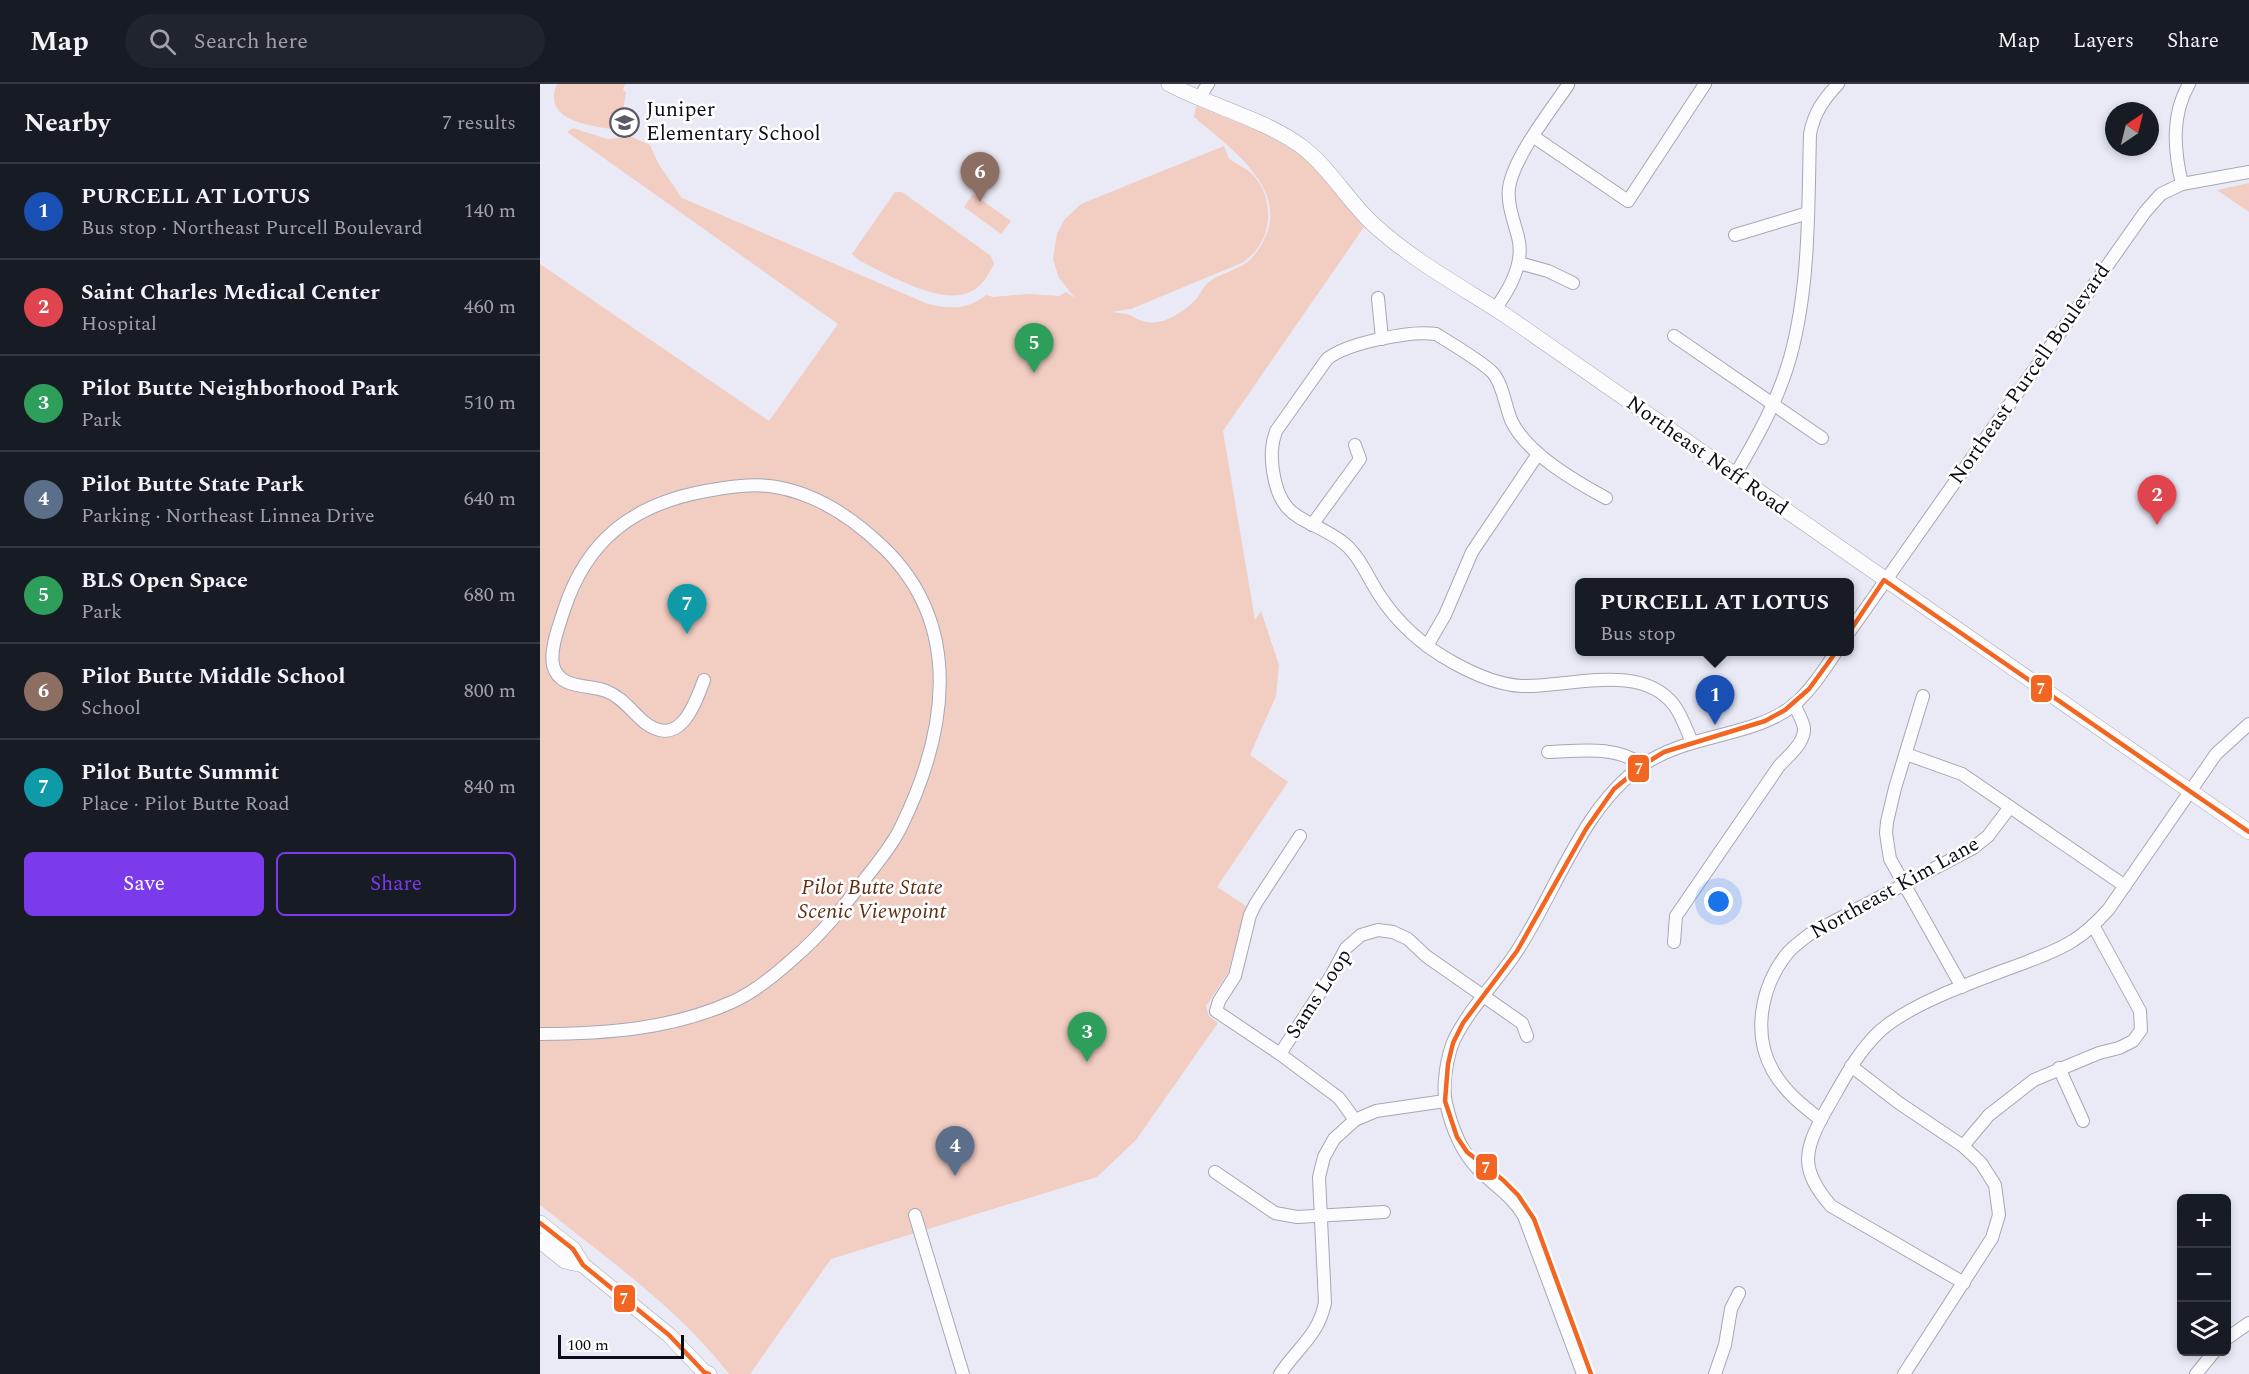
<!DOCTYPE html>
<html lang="en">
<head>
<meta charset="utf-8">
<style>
  :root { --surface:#171b24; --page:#20242c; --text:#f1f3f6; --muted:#9ea1a6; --line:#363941; --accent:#7c3aed }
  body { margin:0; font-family:Spectral,serif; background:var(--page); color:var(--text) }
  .controls { position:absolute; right:18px; bottom:18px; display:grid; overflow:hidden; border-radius:9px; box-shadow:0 3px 9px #0003 }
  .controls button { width:54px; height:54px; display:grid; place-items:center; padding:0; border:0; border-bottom:2px solid var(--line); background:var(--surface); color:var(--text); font:30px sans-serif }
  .compass { position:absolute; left:1565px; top:18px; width:54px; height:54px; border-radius:50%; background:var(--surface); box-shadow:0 3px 9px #0003; rotate:35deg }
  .scale { position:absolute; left:18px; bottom:15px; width:126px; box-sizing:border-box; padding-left:6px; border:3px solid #0d0c19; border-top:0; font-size:16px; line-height:21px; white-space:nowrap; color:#0d0c19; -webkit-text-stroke:4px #fff; paint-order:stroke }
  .you { position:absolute; left:1179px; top:818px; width:21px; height:21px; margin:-15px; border:4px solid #fff; border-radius:50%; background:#1a73e8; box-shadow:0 0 0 9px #1a73e833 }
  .badge { display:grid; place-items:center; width:39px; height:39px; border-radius:50%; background:var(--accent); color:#fff; font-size:20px; font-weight:700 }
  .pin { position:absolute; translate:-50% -50px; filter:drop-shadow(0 2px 3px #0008) }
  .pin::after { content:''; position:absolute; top:32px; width:21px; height:18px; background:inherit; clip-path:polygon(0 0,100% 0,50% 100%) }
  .popup { position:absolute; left:1035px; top:494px; width:279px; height:78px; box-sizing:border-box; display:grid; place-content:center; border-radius:9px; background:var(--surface); filter:drop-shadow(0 2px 4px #0005); font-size:20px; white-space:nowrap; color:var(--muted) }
  .popup b { font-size:22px; color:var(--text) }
  .popup::after { content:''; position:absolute; left:50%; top:100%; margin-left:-12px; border:12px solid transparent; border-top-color:var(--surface) }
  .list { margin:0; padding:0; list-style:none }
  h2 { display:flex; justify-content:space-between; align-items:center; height:78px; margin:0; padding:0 24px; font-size:26px }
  h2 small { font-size:20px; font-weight:400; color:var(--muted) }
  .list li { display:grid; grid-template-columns:39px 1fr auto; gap:18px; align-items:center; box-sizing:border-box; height:96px; padding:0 24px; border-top:2px solid var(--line) }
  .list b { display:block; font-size:22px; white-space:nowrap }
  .list p { margin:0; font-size:20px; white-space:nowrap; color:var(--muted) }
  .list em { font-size:20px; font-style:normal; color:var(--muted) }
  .actions { display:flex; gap:12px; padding:18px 24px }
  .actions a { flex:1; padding:14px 0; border:2px solid var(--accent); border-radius:9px; text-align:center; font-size:21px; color:var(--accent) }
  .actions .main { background:var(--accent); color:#fff }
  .icon { flex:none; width:33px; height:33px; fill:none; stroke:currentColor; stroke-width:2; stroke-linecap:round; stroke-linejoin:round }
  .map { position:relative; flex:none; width:1709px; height:1290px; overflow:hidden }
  header { display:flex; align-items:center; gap:36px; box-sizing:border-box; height:84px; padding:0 30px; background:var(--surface); border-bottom:2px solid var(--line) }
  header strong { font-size:28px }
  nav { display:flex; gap:33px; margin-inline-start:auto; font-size:21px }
  .search { width:420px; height:54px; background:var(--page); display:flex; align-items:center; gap:15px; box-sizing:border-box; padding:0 21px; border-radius:33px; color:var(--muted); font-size:22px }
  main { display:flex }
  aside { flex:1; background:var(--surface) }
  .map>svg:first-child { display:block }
</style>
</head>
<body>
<header>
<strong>Map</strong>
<div class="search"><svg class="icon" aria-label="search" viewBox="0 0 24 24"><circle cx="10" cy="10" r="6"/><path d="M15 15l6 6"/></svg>Search here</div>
<nav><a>Map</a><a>Layers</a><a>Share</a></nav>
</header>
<main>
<aside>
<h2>Nearby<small>7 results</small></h2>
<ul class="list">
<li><span class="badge" style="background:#1a4fb4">1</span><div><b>PURCELL AT LOTUS</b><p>Bus stop · Northeast Purcell Boulevard</p></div><em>140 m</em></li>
<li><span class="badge" style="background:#e0444e">2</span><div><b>Saint Charles Medical Center</b><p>Hospital</p></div><em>460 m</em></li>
<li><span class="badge" style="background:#2e9e5b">3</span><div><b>Pilot Butte Neighborhood Park</b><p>Park</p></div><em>510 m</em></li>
<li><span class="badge" style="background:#5c6f8a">4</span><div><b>Pilot Butte State Park</b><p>Parking · Northeast Linnea Drive</p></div><em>640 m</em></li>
<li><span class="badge" style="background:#2e9e5b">5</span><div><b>BLS Open Space</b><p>Park</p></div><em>680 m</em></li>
<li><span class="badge" style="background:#8d6e63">6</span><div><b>Pilot Butte Middle School</b><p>School</p></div><em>800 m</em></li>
<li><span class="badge" style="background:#0f9aa8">7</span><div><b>Pilot Butte Summit</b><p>Place · Pilot Butte Road</p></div><em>840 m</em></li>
</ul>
<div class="actions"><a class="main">Save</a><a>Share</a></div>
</aside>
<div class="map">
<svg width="1709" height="1290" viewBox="0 0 1709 1290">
  <rect width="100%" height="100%" fill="#eaeaf7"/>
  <g fill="#f2cdc2">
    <path d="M17,0H85L83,6L86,8L80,46C58,43 0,39 17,0Z"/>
    <path d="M656,22C688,35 723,46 753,65C776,81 805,121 824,143L683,347L715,536L721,527L739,581L736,612L710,671L748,698L677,803L706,822L688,889L666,922L669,932L678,939L596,1056L557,1093L291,1175L210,1290H189C137,1223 66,1174 0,1121V180L229,337L298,240L27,48L33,44L67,55L92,53L110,61L118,79L142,114L388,220C409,225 428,226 446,211L453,213L488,210L519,212L526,208L535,214L519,194L513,175L517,149L525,135L541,120L684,62C686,66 687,72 690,75C695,80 706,83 713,91C731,110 734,143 717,165C714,170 708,174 704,178L591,225L572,228C578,229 585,229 590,231C594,233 598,236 603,237C620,243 640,230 652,219C661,212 662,201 673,195C683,189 696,186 706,179C716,171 722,161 727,149C745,100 686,61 654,33Z"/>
    <path d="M1709,99V128L1677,106Z"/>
    <path d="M355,108H362L451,172L454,180C448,191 442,203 430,208C401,222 347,190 320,177L312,170Z"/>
    <path d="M433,110L471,137L461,150L424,123Z"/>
  </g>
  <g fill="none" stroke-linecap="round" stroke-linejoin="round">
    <defs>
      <g id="minor">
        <path d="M659,14L668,0"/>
        <path d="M994,53L1088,117L1165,0"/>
        <path d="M1642,100C1634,66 1631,31 1649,0"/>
        <path d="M1195,151L1268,129"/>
        <path d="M979,179L1008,187L1033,199"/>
        <path d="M838,214L842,255"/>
        <path d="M955,225C970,205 985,179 978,153C974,137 967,120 969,104C973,74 1011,26 1028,1"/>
        <path d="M1134,252L1282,354"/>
        <path d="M1195,391C1217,354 1238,316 1250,274C1270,202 1268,125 1270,50C1274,29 1283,16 1298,0"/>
        <path d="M1066,414C1034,397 986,369 971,336C965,321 963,301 953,289C944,279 909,258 896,250C871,246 807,259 787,275L736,347C731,361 731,372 733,387C741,441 770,432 805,460C819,472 828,493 838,509C857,539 883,562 914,579C934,590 959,601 982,602C1028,604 1100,577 1134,621C1142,632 1146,645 1152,658"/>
        <path d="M772,441L820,375L815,361"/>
        <path d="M1310,547L1605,128L1621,110L1642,100L1709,88"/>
        <path d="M887,562L905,531L932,468L998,370"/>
        <path d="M1383,612L1355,704L1347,738L1346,749L1350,775L1422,903"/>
        <path d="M1008,668C1041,667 1074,661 1103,681"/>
        <path d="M1366,670L1422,690L1585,802"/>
        <path d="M760,752L716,819L710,831L695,892L679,917L676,927L740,970L799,1014L815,1036"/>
        <path d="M1134,858L1136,832L1239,682C1248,672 1265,659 1264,644C1263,637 1257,627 1254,620"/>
        <path d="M0,950C65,950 132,945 192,918C216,907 236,890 255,873C282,850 303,823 325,795C338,778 352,762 361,743C406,651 425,543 344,464C314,435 277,410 236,403C213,399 188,403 166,407C94,420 47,455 24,526C19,542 10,564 13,581C19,606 49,600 66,607C82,613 92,628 104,638C139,665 154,623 164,596"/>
        <path d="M740,970L791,892L806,864L821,851L838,846L853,848L868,855L886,872L982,939L987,952"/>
        <path d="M1311,982L1359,1019L1423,1062L1441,1079L1455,1101L1459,1131L1452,1154L1364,1290"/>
        <path d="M1519,984L1543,1037"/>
        <path d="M1281,1036C1263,1022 1245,1008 1233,987C1212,951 1221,903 1246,871C1252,863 1262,856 1270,850L1433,764L1448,752L1470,723"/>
        <path d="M1423,1062L1449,1031L1494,996L1559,969L1579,964L1593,957L1601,946L1600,927L1553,841"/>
        <path d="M675,1088L735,1129L757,1133L844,1128"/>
        <path d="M375,1131L423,1290"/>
        <path d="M1424,1199L1291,1122C1260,1086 1263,1068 1285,1028C1302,999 1316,969 1341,946C1376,916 1445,894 1489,877C1504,871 1521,865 1534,856C1547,848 1558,837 1568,826L1676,670L1709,640"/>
        <path d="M1686,1255L1709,1239"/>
        <path d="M740,1290C758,1263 778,1252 785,1219L779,1093L784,1073L794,1055L815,1036L836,1027L905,1017"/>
        <path d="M1043,1290L984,1132C971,1110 954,1102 937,1084C921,1067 911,1041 906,1019C902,1002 907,972 914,956C930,923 957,898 977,867C1017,806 1042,723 1103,681C1149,649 1212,654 1254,621C1271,606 1284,586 1296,568"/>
        <path d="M1175,1290L1185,1261L1191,1225L1199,1209"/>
        <path d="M1656,1290L1674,1268"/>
      </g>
      <g id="major">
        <path d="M629,0C672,23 722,34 761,62C790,84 807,116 833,140C872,176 920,202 965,231L1709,748"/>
        <path d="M0,1139L33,1165L43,1181L129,1251L164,1288L169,1290"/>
        <path d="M0,1157L25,1177L43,1181"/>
      </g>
    </defs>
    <use href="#minor" stroke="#a7a7b4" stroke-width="14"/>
    <use href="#major" stroke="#a7a7b4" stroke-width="16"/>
    <use href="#minor" stroke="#fcfcfe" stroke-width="12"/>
    <use href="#major" stroke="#fcfcfe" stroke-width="15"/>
    <defs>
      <g id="bus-1">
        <path d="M1310,547L1344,496L1709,748"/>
        <path d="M0,1139L33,1165L43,1181L129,1251L164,1288L169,1290"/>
        <path d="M1051,1290L994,1135L978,1111L963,1096L927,1068L917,1053L905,1017L908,980L913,959L923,939L977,867L1046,745L1074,705L1103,681L1124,668L1225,637L1245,626L1269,605L1296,568"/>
      </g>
    </defs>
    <use href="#bus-1" stroke="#fff" stroke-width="9"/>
    <use href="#bus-1" stroke="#f26522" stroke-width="4.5"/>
  </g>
  <defs>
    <symbol id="school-ring" viewBox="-11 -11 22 22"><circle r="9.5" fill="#fff" stroke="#5a5a67" stroke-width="1.5"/><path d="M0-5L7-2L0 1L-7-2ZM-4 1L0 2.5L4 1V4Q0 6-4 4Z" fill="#5a5a67"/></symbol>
  </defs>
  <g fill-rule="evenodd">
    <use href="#school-ring" x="68" y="22" width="33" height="33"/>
  </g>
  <g text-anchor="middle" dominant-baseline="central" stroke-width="5" stroke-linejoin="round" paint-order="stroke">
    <g font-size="21" fill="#0d0c19" stroke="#fff" text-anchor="start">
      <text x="106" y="26">Juniper<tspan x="106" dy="24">Elementary School</tspan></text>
    </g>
    <g font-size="21" fill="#0d0c19" stroke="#fff">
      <text transform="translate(1490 290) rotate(-55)">Northeast Purcell Boulevard</text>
      <text transform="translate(1167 372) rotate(35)">Northeast Neff Road</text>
      <text transform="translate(1355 804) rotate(-29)">Northeast Kim Lane</text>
      <text transform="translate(779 910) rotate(-57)">Sams Loop</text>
    </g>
    <g font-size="21" font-style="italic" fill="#622c11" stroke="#fff">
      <text x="332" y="804">Pilot Butte State<tspan x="332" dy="24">Scenic Viewpoint</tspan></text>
    </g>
  </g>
  <g stroke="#fff" stroke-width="2">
    <rect x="1490" y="590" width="23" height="29" rx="6" fill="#f26522"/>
    <rect x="1087" y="670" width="23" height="29" rx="6" fill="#f26522"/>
    <rect x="935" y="1069" width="23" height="28" rx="6" fill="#f26522"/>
    <rect x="73" y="1200" width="23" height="29" rx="6" fill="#f26522"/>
  </g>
  <g font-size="16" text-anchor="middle" font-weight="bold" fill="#fff">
    <text x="1501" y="610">7</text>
    <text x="1099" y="690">7</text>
    <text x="946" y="1089">7</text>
    <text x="84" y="1220">7</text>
  </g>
</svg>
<div class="controls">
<button>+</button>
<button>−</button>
<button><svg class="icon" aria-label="layers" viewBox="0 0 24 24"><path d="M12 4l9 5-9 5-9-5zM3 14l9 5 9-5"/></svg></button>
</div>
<svg class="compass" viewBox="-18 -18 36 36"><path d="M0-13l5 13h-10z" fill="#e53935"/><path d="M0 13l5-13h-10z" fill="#9ea1a6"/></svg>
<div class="scale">100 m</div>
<div class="you"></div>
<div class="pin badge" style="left:1175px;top:641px;background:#1a4fb4">1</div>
<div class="popup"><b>PURCELL AT LOTUS</b>Bus stop</div>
<div class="pin badge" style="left:1617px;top:441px;background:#e0444e">2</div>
<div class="pin badge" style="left:547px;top:978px;background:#2e9e5b">3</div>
<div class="pin badge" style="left:415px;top:1092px;background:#5c6f8a">4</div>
<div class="pin badge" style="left:494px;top:289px;background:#2e9e5b">5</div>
<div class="pin badge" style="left:440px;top:118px;background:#8d6e63">6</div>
<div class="pin badge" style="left:147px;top:550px;background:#0f9aa8">7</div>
</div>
</main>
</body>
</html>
